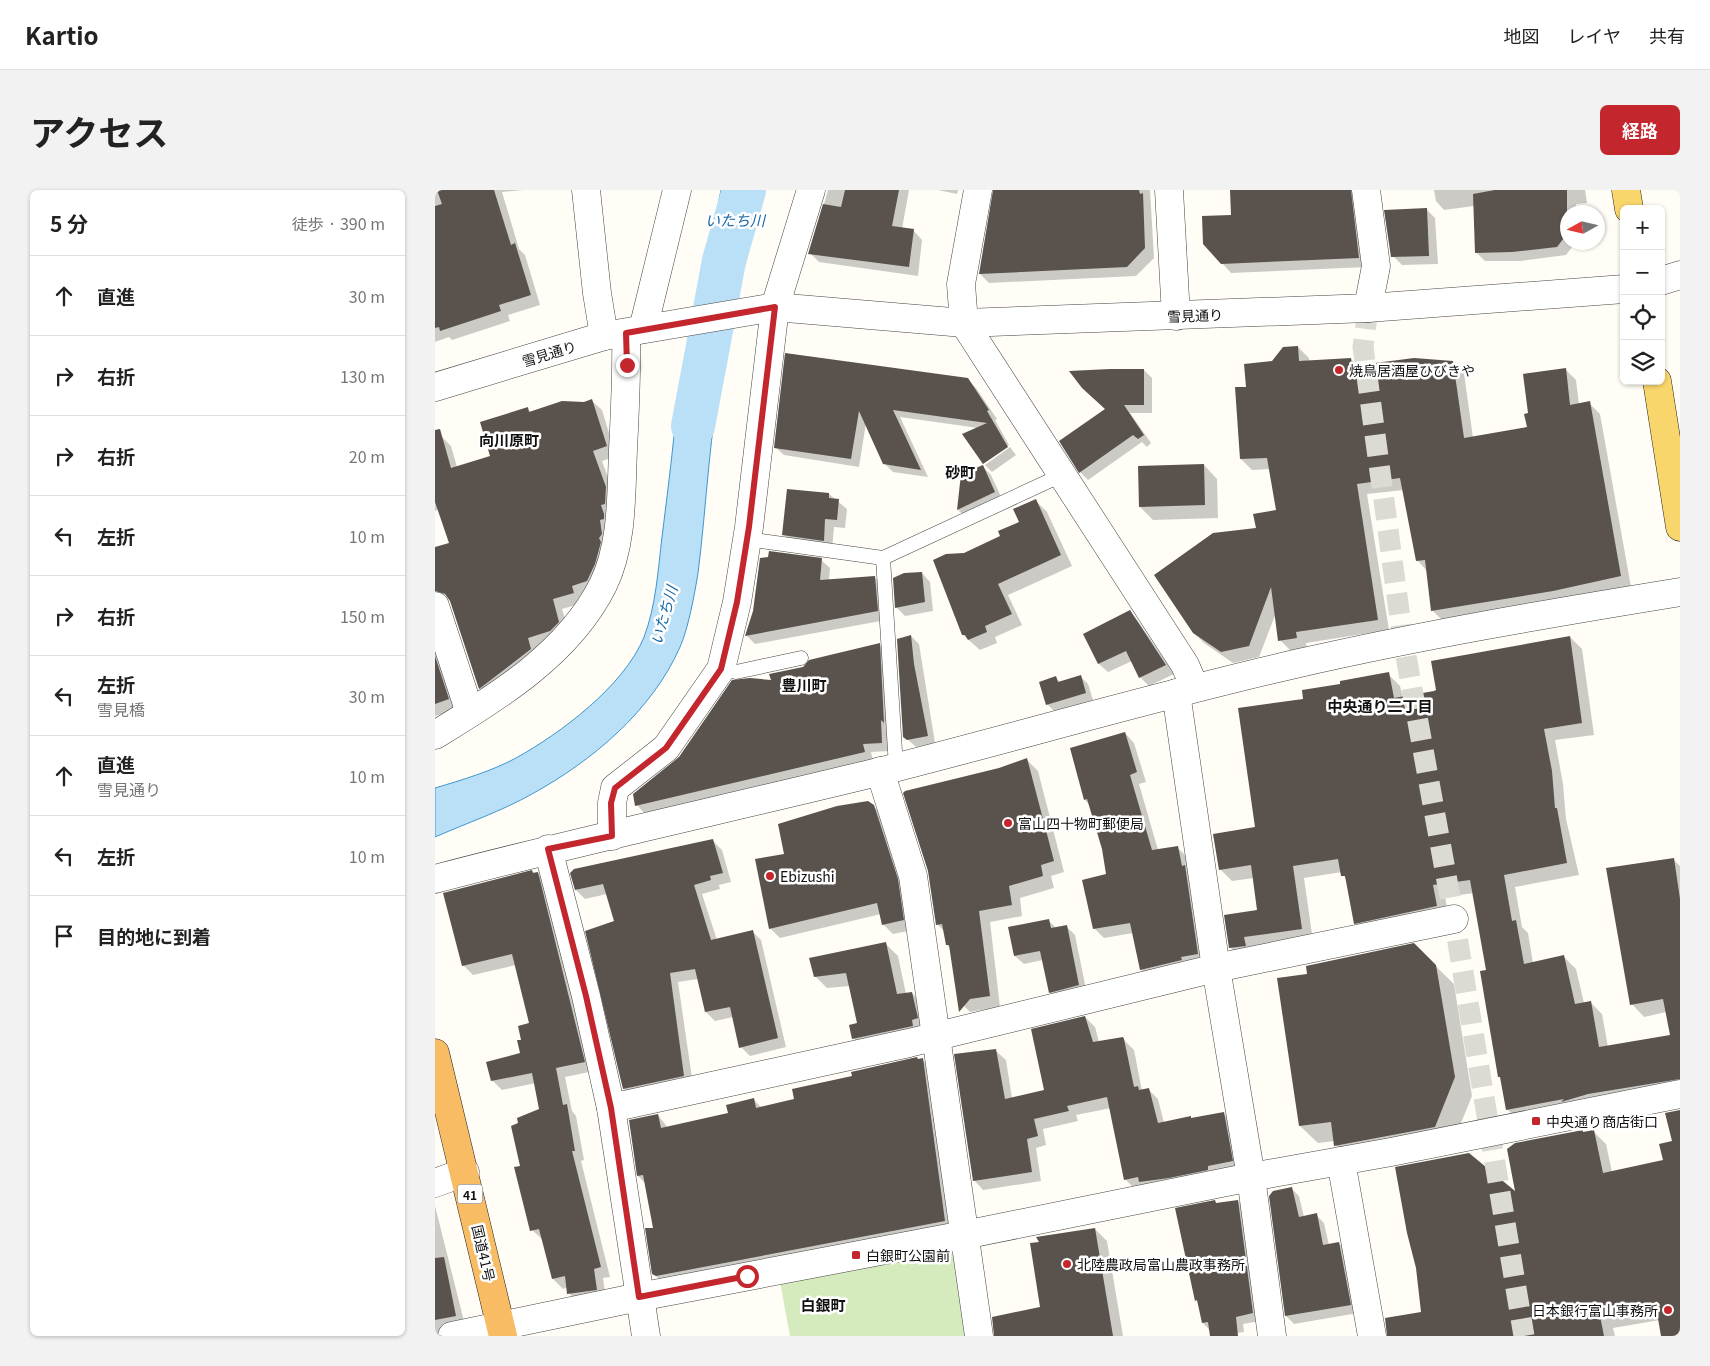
<!DOCTYPE html>
<html lang="ja">
<head>
<meta charset="utf-8">
<style>
  :root { --surface:#fff; --page:#f2f2f2; --text:#222; --muted:#767676; --line:#e0e0e0; --accent:#c4262e }
  body { margin:0; font-family:Georgia,"Noto Sans JP",serif; background:var(--page); color:var(--text) }
  .controls { position:absolute; right:15px; top:15px; display:grid; overflow:hidden; border-radius:8px; box-shadow:0 1px 4px #0004 }
  .controls button { width:45px; height:45px; display:grid; place-items:center; padding:0; border:0; border-bottom:1px solid var(--line); background:var(--surface); color:var(--text); font:25px sans-serif }
  .compass { position:absolute; left:1125px; top:15px; width:45px; height:45px; border-radius:50%; background:var(--surface); box-shadow:0 1px 4px #0004; rotate:262deg }
  .stop { position:absolute; width:15px; height:15px; margin:-11px; border:4px solid #c4262e; border-radius:50%; background:#fff }
  .stop.end { background:#c4262e; border-color:#fff; box-shadow:0 1px 5px #0008 }
  .list { margin:0; padding:0; list-style:none }
  h2 { display:flex; justify-content:space-between; align-items:center; height:65px; margin:0; padding:0 20px; font-size:21px }
  h2 small { font-size:16px; font-weight:400; color:var(--muted) }
  .list li { display:grid; grid-template-columns:32px 1fr auto; gap:15px; align-items:center; box-sizing:border-box; height:80px; padding:0 20px; border-top:1px solid var(--line) }
  .list b { display:block; font-size:19px; white-space:nowrap }
  .list p { margin:0; font-size:16px; white-space:nowrap; color:var(--muted) }
  .list em { font-size:16px; font-style:normal; color:var(--muted) }
  .icon { flex:none; width:28px; height:28px; fill:none; stroke:currentColor; stroke-width:2; stroke-linecap:round; stroke-linejoin:round }
  .map { position:relative; flex:none; width:1245px; height:1146px; overflow:hidden; border-radius:8px }
  header { display:flex; align-items:center; gap:30px; box-sizing:border-box; height:70px; padding:0 25px; background:var(--surface); border-bottom:1px solid var(--line) }
  header strong { font-size:24px }
  nav { display:flex; gap:28px; margin-inline-start:auto; font-size:18px }
  .intro { display:flex; align-items:center; justify-content:space-between; box-sizing:border-box; height:120px; padding:0 30px }
  h1 { margin:0; font-size:35px }
  .button { padding:12px 22px; border-radius:8px; background:var(--accent); color:#fff; font-size:18px; font-weight:700 }
  main { display:flex; gap:30px; padding:0 30px }
  aside { flex:1; background:var(--surface); border-radius:8px; box-shadow:0 1px 4px #0004 }
  .map>svg:first-child { display:block }
</style>
</head>
<body>
<header>
<strong>Kartio</strong>
<nav><a>地図</a><a>レイヤ</a><a>共有</a></nav>
</header>
<div class="intro"><h1>アクセス</h1><a class="button">経路</a></div>
<main>
<aside>
<h2>5 分<small>徒歩 · 390 m</small></h2>
<ul class="list">
<li><svg class="icon" aria-label="ahead" viewBox="0 0 24 24"><path d="M12 20V5M6 11l6-6 6 6"/></svg><div><b>直進</b></div><em>30 m</em></li>
<li><svg class="icon" aria-label="right" viewBox="0 0 24 24"><path d="M7 20v-9h11M14 6l5 5-5 5"/></svg><div><b>右折</b></div><em>130 m</em></li>
<li><svg class="icon" aria-label="right" viewBox="0 0 24 24"><path d="M7 20v-9h11M14 6l5 5-5 5"/></svg><div><b>右折</b></div><em>20 m</em></li>
<li><svg class="icon" aria-label="left" viewBox="0 0 24 24"><path d="M17 20v-9H6M10 6l-5 5 5 5"/></svg><div><b>左折</b></div><em>10 m</em></li>
<li><svg class="icon" aria-label="right" viewBox="0 0 24 24"><path d="M7 20v-9h11M14 6l5 5-5 5"/></svg><div><b>右折</b></div><em>150 m</em></li>
<li><svg class="icon" aria-label="left" viewBox="0 0 24 24"><path d="M17 20v-9H6M10 6l-5 5 5 5"/></svg><div><b>左折</b><p>雪見橋</p></div><em>30 m</em></li>
<li><svg class="icon" aria-label="ahead" viewBox="0 0 24 24"><path d="M12 20V5M6 11l6-6 6 6"/></svg><div><b>直進</b><p>雪見通り</p></div><em>10 m</em></li>
<li><svg class="icon" aria-label="left" viewBox="0 0 24 24"><path d="M17 20v-9H6M10 6l-5 5 5 5"/></svg><div><b>左折</b></div><em>10 m</em></li>
<li><svg class="icon" aria-label="arrive" viewBox="0 0 24 24"><path d="M6 21V4h12l-3 4 3 4H6"/></svg><div><b>目的地に到着</b></div></li>
</ul>
</aside>
<div class="map">
<svg width="1245" height="1146" viewBox="0 0 1245 1146">
  <rect width="100%" height="100%" fill="#fffdf5"/>
  <path fill="#d5ebbd" d="M518,1060L534,1146H355L345,1092Z"/>
  <g fill="#b9e0f7" stroke="#3f96cf">
    <path d="M286,0H327L311,67L271,73Z"/>
    <path d="M289,172C274,241 272,313 263,383C260,402 253,440 245,457C217,521 157,571 97,604C67,621 32,633 0,647V598C27,590 57,581 81,568C126,543 189,496 209,447C221,416 223,380 227,347C233,299 239,252 243,204L249,179Z"/>
  </g>
  <g fill="#0003">
    <path d="M0,0H89L67,2L84,59L90,65L105,115L73,125L75,131L17,150L14,147L0,152Z"/>
    <path d="M393,0H474L467,39L478,40L487,50L483,86L384,72L375,63Z"/>
    <path d="M503,0H523L522,4Z"/>
    <path d="M559,0H715L719,68L701,86L554,93L545,84Z"/>
    <path d="M796,0H927L932,77L796,83L787,73L798,26Z"/>
    <path d="M999,0H1150L1152,13L1141,14L1142,22H1132V52H1141L1131,65L1086,71H1050L1041,62L1039,16L1009,20L1001,11Z"/>
    <path d="M991,19L1000,28L1003,74L967,75L958,66Z"/>
    <path d="M863,157L874,168V172L916,169L923,176L1018,172L1029,183L1038,248L1093,238L1094,224L1130,179L1141,190L1144,215L1154,213L1165,224L1196,397L1009,432L998,421L992,381L982,370L969,300L932,304L954,440L871,453L872,459L856,461L845,450L841,423L824,467L798,473L769,453L757,441L822,340L842,321L835,279L817,280L806,269L812,198L837,172Z"/>
    <path d="M351,165L532,189L541,198L562,229L560,230L574,255L549,272L543,238L465,227L493,287L458,282L450,274L431,233L424,277L349,265L340,257Z"/>
    <path d="M709,180L717,188V223H695L716,253L712,257L707,252L653,290L645,282L625,251L671,219Z"/>
    <path d="M157,211L167,220L181,266L167,271L180,307L162,401L145,405L148,413L127,419L134,441L54,508L45,498L20,422L28,420L0,390V359L15,354L4,319L0,321V248L6,246L16,256L22,277L57,267L92,219L96,222Z"/>
    <path d="M575,257L581,265L557,282L550,275Z"/>
    <path d="M769,275L782,289L783,328L718,330L705,317Z"/>
    <path d="M547,276L556,285L568,311L532,328L523,320L528,285Z"/>
    <path d="M394,304L412,319L410,338L399,337L397,359L358,354L349,345Z"/>
    <path d="M601,311L612,322L637,376L573,405L587,435L560,447L562,453L545,460L528,445L530,365L567,347L585,333Z"/>
    <path d="M386,370L395,378L394,390L440,388L449,396L451,430L320,454L311,445Z"/>
    <path d="M487,383L495,392L498,421L470,426L461,417Z"/>
    <path d="M694,422L703,431L739,484L714,496L705,487L697,471L673,482L664,474L649,445Z"/>
    <path d="M476,446L484,454L500,553L481,557L469,546Z"/>
    <path d="M1135,447L1147,459L1159,545L1120,550L1128,594L1131,629L1144,685L1080,697L1087,737L1093,743L1098,773L1129,767L1141,779L1149,813L1155,812L1167,824L1173,857L1236,846L1231,822L1209,827L1197,814L1238,669L1245,676V902L1084,931L1072,919L1067,890L1064,886L1052,781L1039,703L1010,707L1014,728L933,745L920,733L912,691L907,682L869,688L878,751L807,770L795,757L823,721L819,688L797,691L785,679L821,638L870,510L907,495L953,484L965,496L968,508L999,503Z"/>
    <path d="M0,450L21,520L0,526Z"/>
    <path d="M444,454L453,463L455,561L436,562L438,571L210,624L202,615L337,491L368,478Z"/>
    <path d="M646,487L653,494L658,510L620,522L612,514L621,488L625,492Z"/>
    <path d="M690,543L699,553L711,592L704,594L723,660L742,657L752,667L772,774L716,790L706,780L698,743L669,748L659,738L672,685L668,659L655,615L650,610Z"/>
    <path d="M592,570L603,581L629,682L616,686L619,698L585,708L587,726L555,732L565,817L535,822L524,811L516,759L512,755L510,742L502,734L494,681L565,579Z"/>
    <path d="M438,616L449,626L478,740L458,744L448,734L446,724L345,748L335,738L351,665Z"/>
    <path d="M278,651L287,660L296,692L284,695L285,699L267,704L282,750L317,741L326,750L351,857L315,866L306,857L298,827L280,831L271,822L263,789L243,792L258,895L198,908L189,899L152,742L180,732L172,704L150,709L141,700Z"/>
    <path d="M97,682L102,683L112,693L159,881L130,887L137,921L141,926L149,970L146,971L175,1087L168,1088L171,1109L143,1113L134,1103L133,1097L128,1099L118,1089L108,1050L97,1040L86,977L106,920L101,893L67,900L57,890L87,864L88,851L95,834L81,775L38,785L28,775Z"/>
    <path d="M614,731L621,738L631,736L640,745L652,804L623,811L615,802L608,770L589,774L580,766Z"/>
    <path d="M450,753L463,766L471,804L477,803L489,815L494,840L431,861L419,849L416,836L424,834L415,796L392,798L380,786Z"/>
    <path d="M979,755L1019,794L1037,906L1017,955L918,973L901,956L900,951L883,953L865,936L873,785Z"/>
    <path d="M650,827L660,837L664,852L687,848L699,860L707,901L713,899L723,909L729,933L789,924L799,933L806,981L700,999L690,989L676,918L641,925L643,931L608,939L611,955L601,958L606,991L548,1000L539,990L561,861L571,870L577,908L610,901Z"/>
    <path d="M488,870L497,879L519,1040L228,1093L218,1083L220,1039L211,994L203,986L223,925L233,938L295,924L319,910L327,918L361,910Z"/>
    <path d="M1245,920V1146H1228L1225,1130L1178,1138L1180,1146H953L987,1123L1082,1004L1147,941L1149,943L1159,942L1171,954L1177,982L1229,971L1238,952Z"/>
    <path d="M856,998L864,1006L869,1027L881,1025L889,1033L894,1055L904,1053L912,1061L923,1123L859,1134L851,1126Z"/>
    <path d="M803,1011L810,1019L825,1131L808,1134L809,1142L780,1146L768,1133L764,1113L761,1110L780,1012L782,1014Z"/>
    <path d="M0,1016L31,1139L15,1146H0Z"/>
    <path d="M660,1039L672,1051L688,1146H560L606,1118Z"/>
  </g>
  <g fill="none" stroke-linecap="round" stroke-linejoin="round">
    <path stroke="#b9e0f7" stroke-width="44" d="M258,236L289,71L309,0"/>
  </g>
  <g fill="#5a524d">
    <path d="M2,0H59L76,55L80,53L96,105L64,115L66,121L5,141L4,137L0,138V16L7,14Z"/>
    <path d="M410,0H464L457,36L479,39L474,77L373,64L388,14L406,17Z"/>
    <path d="M558,0H704L705,4L708,3L710,58L692,77L544,84Z"/>
    <path d="M795,0H916L924,68L786,74L768,54L767,26L796,25Z"/>
    <path d="M1060,0H1132V44L1122,57L1077,62L1040,63L1038,4Z"/>
    <path d="M992,18L994,66L956,67L949,20Z"/>
    <path d="M863,156L864,171L916,168L917,176L979,168L1018,171L1029,248L1092,237L1089,224L1093,223L1088,184L1131,178L1135,215L1155,211L1186,386L1118,401L996,421L990,370L981,371L965,288L922,294L943,430L861,442L862,448L843,451L836,397L814,456L786,462L758,443L719,385L778,343L821,338L818,324L841,320L832,268L805,269L800,197H811L809,174L837,171L848,157Z"/>
    <path d="M350,163L533,188L554,220L552,221L573,257L548,274L527,244L552,233L458,220L486,280L448,274L424,221L416,269L339,258Z"/>
    <path d="M675,179H709V215H689L709,245L703,249L698,245L644,283L624,251L670,219L647,198L634,181Z"/>
    <path d="M157,209L172,256L158,261L171,297L170,314L166,315L169,324V329L165,330L167,344L164,348L166,352L160,374L152,391L137,396L139,403L118,409L124,432L115,441L93,448L96,459L44,499L15,411L10,404L0,401V357L14,353L0,312V240L5,239L16,278L55,266L45,232L93,217L94,222L127,211L149,212Z"/>
    <path d="M769,274L770,315L704,317L703,276Z"/>
    <path d="M548,275L560,302L522,320L526,284Z"/>
    <path d="M352,299L394,303V308L404,309L402,330L390,329L389,351L347,345Z"/>
    <path d="M601,309L626,365L563,394L577,424L550,436L552,442L533,450L530,445H527L498,370L511,364L529,363L565,346L563,341L584,332L578,319Z"/>
    <path d="M334,361L387,368L385,390L440,386L443,421L310,446L318,421L325,368L333,367Z"/>
    <path d="M487,382L490,412L460,418L458,388L469,383Z"/>
    <path d="M695,420L731,475L704,488L691,461L663,474L648,444Z"/>
    <path d="M476,445L479,474L493,546L472,550L468,547L462,449Z"/>
    <path d="M1135,446L1147,533L1109,539L1117,581L1120,618H1122L1132,673L1069,685L1077,731L1081,730L1089,774L1129,765L1140,814L1156,811L1164,857L1235,845L1228,809L1195,815L1171,678L1239,668L1245,709V889L1153,904L1126,912L1129,909L1071,920L1065,887H1063L1049,805L1045,781L1051,780L1035,690L998,695L1002,716L919,734L910,686H906L903,669L858,676L867,739L809,747L811,756L794,758L789,725L822,720L816,675L784,680L778,644L820,637L803,518L868,509L867,500L905,494V491L954,482L959,508L999,501L1001,500L996,471Z"/>
    <path d="M445,453L449,533L446,530L447,553L428,554L430,562L200,616L198,604L244,567L297,490L315,488L336,490L334,484L368,477L374,470Z"/>
    <path d="M0,466L14,509L0,514Z"/>
    <path d="M646,485L651,503L611,515L604,492L621,486L623,492Z"/>
    <path d="M690,542L702,582L695,585L717,660L743,656L747,676L750,675L763,764L746,767L747,770L705,780L695,733L658,739L647,690L671,684L667,659L652,609L649,610L635,558Z"/>
    <path d="M592,568L619,671L606,675L608,686L574,696L577,715L544,721L555,806L535,809L524,822L514,755H511L507,734L501,735L493,681L468,603L470,601L564,578Z"/>
    <path d="M433,611L439,615L463,689L469,730L447,735L442,713L334,739L320,669L349,664L343,634L402,616Z"/>
    <path d="M278,649L288,683L275,686L276,690L259,695L276,750L318,740L343,848L304,858L295,817L270,822L260,779L235,783L249,886L188,899L150,741L179,731L168,694L140,700L135,683L139,679Z"/>
    <path d="M97,680L98,683L103,682L150,872L121,878L128,915L132,914L140,961H137L166,1077L159,1079L162,1100L132,1104L130,1086L117,1089L104,1039L95,1041L79,977L85,976L76,936L83,933L82,928L104,919L97,883L56,891L51,872L85,863L82,850H86L83,836L94,833L77,764L27,776L8,703Z"/>
    <path d="M614,729L616,738L632,735L644,795L614,803L605,761L579,766L573,737Z"/>
    <path d="M451,752L462,804L477,802L483,828L477,830L478,836L417,849L414,835L422,833L411,783L379,787L374,768Z"/>
    <path d="M979,753L1001,775L1020,887L1000,937L899,956L896,932L864,936L842,788L872,784L871,776Z"/>
    <path d="M650,826L658,852L688,847L689,849L699,897L703,896L704,900L714,898L723,933L756,926V928L789,922L798,971L773,976V980L734,988L704,992L703,987L689,990L672,907L632,916L634,921L599,929L603,946L592,949L597,982L538,991L519,864L561,859L570,909L609,900L596,839Z"/>
    <path d="M482,867L483,869L488,868L510,1031L221,1086L217,1084L210,1038H218L208,985L202,986L194,930L223,924L226,938L293,923L291,915L319,908L321,918L359,909L357,899L417,886L416,882Z"/>
    <path d="M1245,920V1146H1226L1221,1117L1165,1126L1169,1146H952L950,1128L986,1122L981,1078L972,1043L960,977L1034,963L1080,1001L1072,959L1080,953L1148,940V942L1159,940L1168,983L1228,970L1224,954L1237,951L1230,923Z"/>
    <path d="M857,997L864,1027L882,1023L888,1055L904,1052L916,1115L850,1126L834,1006L838,1001Z"/>
    <path d="M780,1010L781,1013L803,1010L818,1123L801,1127L803,1146H775L773,1132L767,1133L762,1110L760,1111L740,1018Z"/>
    <path d="M660,1038L678,1146H559L557,1127L605,1117L595,1053L604,1052L601,1047Z"/>
    <path d="M9,1067L21,1126L0,1130V1068Z"/>
  </g>
  <g fill="none" stroke-linecap="round" stroke-linejoin="round">
    <path stroke="#dbdad3" stroke-width="21" stroke-dasharray="21 11" stroke-linecap="butt" d="M933,118L928,157L968,450L1019,729L1089,1146"/>
    <defs>
      <g id="service">
        <path d="M312,349L448,368L627,285"/>
        <path d="M448,368L461,577"/>
        <path d="M286,479L301,482L366,468"/>
      </g>
      <g id="minor">
        <path d="M151,0L162,103L169,146"/>
        <path d="M543,0L526,94L529,133L750,475L760,498"/>
        <path d="M931,0L941,76L933,118"/>
        <path d="M208,139L242,0"/>
        <path d="M0,416L35,523"/>
        <path d="M741,503L781,778L816,987L837,1146"/>
        <path d="M0,545C63,507 134,463 168,395C188,354 186,305 188,260C190,221 192,182 191,143"/>
        <path d="M445,581L478,686L544,1146"/>
        <path d="M177,646V613L180,598L231,558L286,479L302,412L314,337L340,117L376,0"/>
        <path d="M113,659L151,806L176,918L211,1146"/>
        <path d="M0,689C147,650 296,618 443,582C582,547 720,506 860,474C987,445 1116,423 1245,402"/>
        <path d="M176,918L474,853L781,778L1019,729"/>
        <path d="M906,971L937,1146"/>
        <path d="M0,993L30,982"/>
        <path d="M17,1146L204,1107L529,1045L816,987L956,962L1245,904"/>
      </g>
      <g id="tertiary">
        <path d="M734,0L741,126"/>
        <path d="M1226,91L1245,85"/>
        <path d="M0,197L169,146L340,117L529,133L933,118L1189,99"/>
      </g>
      <g id="primary">
        <path d="M1191,0L1194,19"/>
        <path d="M1222,191L1245,337"/>
      </g>
      <path id="trunk" d="M0,863L68,1146"/>
    </defs>
    <use href="#service" stroke="#444" stroke-width="15"/>
    <use href="#minor" stroke="#444" stroke-width="29"/>
    <use href="#tertiary" stroke="#444" stroke-width="29"/>
    <use href="#primary" stroke="#222" stroke-width="29"/>
    <use href="#trunk" stroke="#222" stroke-width="29"/>
    <use href="#service" stroke="#fff" stroke-width="14"/>
    <use href="#minor" stroke="#fff" stroke-width="28"/>
    <use href="#tertiary" stroke="#fff" stroke-width="28"/>
    <use href="#primary" stroke="#f9d66b" stroke-width="28"/>
    <use href="#trunk" stroke="#f7bc64" stroke-width="28"/>
  </g>
  <g fill="none" stroke-linecap="round" stroke-linejoin="round">
    <path stroke="#c4262e" stroke-width="6" d="M192,175L191,143L340,117L314,337L302,412L286,479L231,558L180,598L176,613L177,646L113,659L151,806L176,918L204,1107L312,1086"/>
  </g>
  <g fill="#c4262e" stroke="#fff" stroke-width="2">
    <circle cx="904" cy="180" r="5"/>
    <circle cx="573" cy="633" r="5"/>
    <circle cx="335" cy="686" r="5"/>
    <rect x="1096" y="926" width="10" height="10" rx="2.5"/>
    <rect x="416" y="1060" width="10" height="10" rx="2.5"/>
    <circle cx="632" cy="1074" r="5"/>
    <circle cx="1233" cy="1120" r="5"/>
  </g>
  <g text-anchor="middle" dominant-baseline="central" stroke-width="5" stroke-linejoin="round" paint-order="stroke">
    <rect fill="#fff" stroke="#585858" stroke-width="1" x="22.5" y="994.5" width="25" height="19" rx="4"/>
    <g font-size="12" font-weight="bold" fill="#111">
      <text x="35" y="1004">41</text>
    </g>
    <g font-size="14" fill="#111" stroke="#fff">
      <text transform="translate(760 125) rotate(-2)">雪見通り</text>
      <text transform="translate(114 163) rotate(-17)">雪見通り</text>
      <text transform="translate(49 1063) rotate(77)">国道41号</text>
    </g>
    <g font-size="14" fill="#111" stroke="#fff" text-anchor="start">
      <text x="914" y="180">焼鳥居酒屋ひびきや</text>
      <text x="583" y="633">富山四十物町郵便局</text>
      <text x="345" y="686">Ebizushi</text>
      <text x="1111" y="931">中央通り商店街口</text>
      <text x="431" y="1065">白銀町公園前</text>
      <text x="642" y="1074">北陸農政局富山農政事務所</text>
      <text x="1223" y="1120" text-anchor="end">日本銀行富山事務所</text>
    </g>
    <g font-size="15" font-style="italic" fill="#1768a6" stroke="#fff">
      <text x="300" y="29">いたち川</text>
      <text transform="translate(228 425) rotate(-74)">いたち川</text>
    </g>
    <g font-size="15" font-weight="bold" fill="#111" stroke="#fff">
      <text x="74" y="249">向川原町</text>
      <text x="525" y="281">砂町</text>
      <text x="369" y="494">豊川町</text>
      <text x="945" y="515">中央通り二丁目</text>
      <text x="388" y="1114">白銀町</text>
    </g>
  </g>
</svg>
<div class="controls">
<button>+</button>
<button>−</button>
<button><svg class="icon" aria-label="locate" viewBox="0 0 24 24"><circle cx="12" cy="12" r="6"/><path d="M12 2v4M12 18v4M2 12h4M18 12h4"/></svg></button>
<button><svg class="icon" aria-label="layers" viewBox="0 0 24 24"><path d="M12 4l9 5-9 5-9-5zM3 14l9 5 9-5"/></svg></button>
</div>
<svg class="compass" viewBox="-18 -18 36 36"><path d="M0-13l5 13h-10z" fill="#e53935"/><path d="M0 13l5-13h-10z" fill="#767676"/></svg>
<div class="stop" style="left:312px;top:1086px"></div>
<div class="stop end" style="left:192px;top:175px"></div>
</div>
</main>
</body>
</html>
